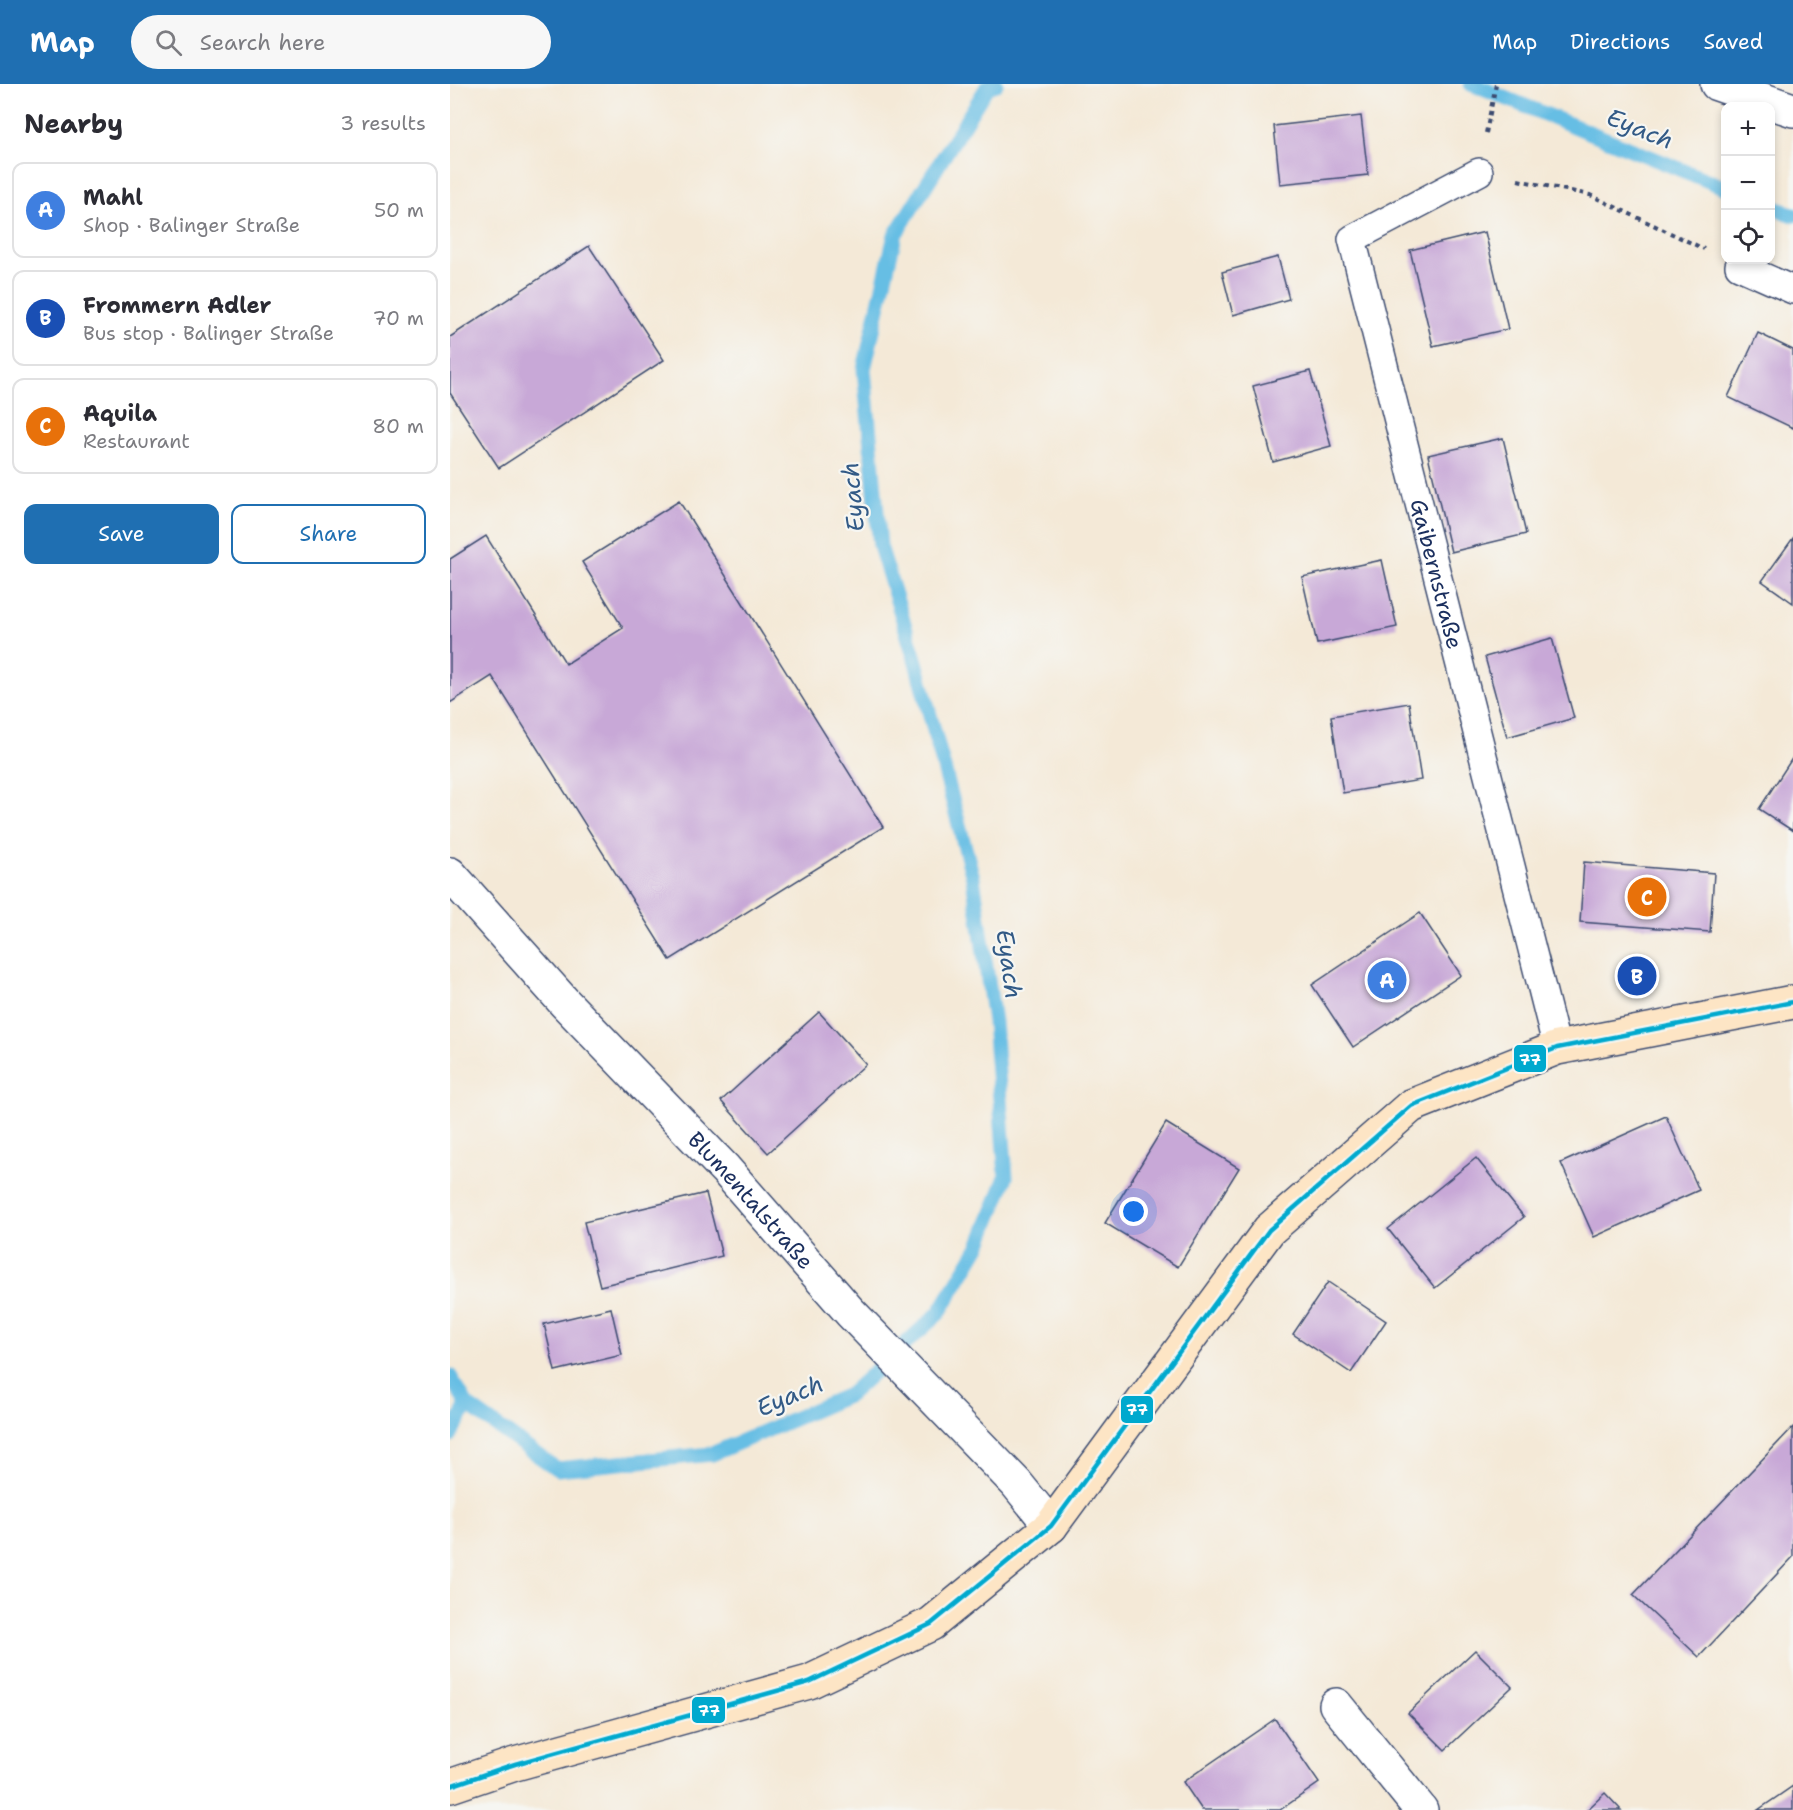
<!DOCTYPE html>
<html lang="en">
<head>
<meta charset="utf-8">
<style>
  :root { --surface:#fff; --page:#f7f7f7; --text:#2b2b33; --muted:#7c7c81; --line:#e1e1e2; --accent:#1f6fb2 }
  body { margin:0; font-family:"Shantell Sans",sans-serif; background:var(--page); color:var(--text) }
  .controls { position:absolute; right:18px; top:18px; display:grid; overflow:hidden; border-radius:12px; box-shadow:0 3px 9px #0003 }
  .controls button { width:54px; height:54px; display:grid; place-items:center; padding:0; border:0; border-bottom:2px solid var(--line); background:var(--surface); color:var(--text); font:30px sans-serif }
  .you { position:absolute; left:684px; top:1128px; width:21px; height:21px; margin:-15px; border:4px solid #fff; border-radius:50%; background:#1a73e8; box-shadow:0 0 0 9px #1a73e833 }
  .badge { display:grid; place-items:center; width:39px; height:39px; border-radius:50%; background:var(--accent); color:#fff; font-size:20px; font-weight:700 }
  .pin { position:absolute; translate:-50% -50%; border:3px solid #fff; box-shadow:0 2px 6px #0006 }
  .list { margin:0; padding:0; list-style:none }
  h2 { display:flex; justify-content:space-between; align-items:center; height:78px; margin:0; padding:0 24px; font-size:26px }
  h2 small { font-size:20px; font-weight:400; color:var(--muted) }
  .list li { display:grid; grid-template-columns:39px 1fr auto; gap:18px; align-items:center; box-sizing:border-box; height:96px; margin:0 12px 12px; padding:0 12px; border:2px solid var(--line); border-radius:12px }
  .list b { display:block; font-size:22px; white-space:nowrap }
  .list p { margin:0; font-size:20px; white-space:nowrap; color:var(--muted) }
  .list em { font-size:20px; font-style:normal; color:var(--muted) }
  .actions { display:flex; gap:12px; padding:18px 24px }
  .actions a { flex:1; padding:14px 0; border:2px solid var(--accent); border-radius:12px; text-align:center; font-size:21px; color:var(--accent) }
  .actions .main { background:var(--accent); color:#fff }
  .icon { flex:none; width:33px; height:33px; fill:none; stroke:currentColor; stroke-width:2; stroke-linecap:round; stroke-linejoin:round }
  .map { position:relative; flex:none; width:1343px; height:1726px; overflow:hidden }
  header { display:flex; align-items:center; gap:36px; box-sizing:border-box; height:84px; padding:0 30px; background:var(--accent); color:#fff }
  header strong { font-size:28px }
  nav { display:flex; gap:33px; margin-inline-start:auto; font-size:21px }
  .search { width:420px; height:54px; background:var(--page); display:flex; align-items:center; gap:15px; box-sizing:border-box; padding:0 21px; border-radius:33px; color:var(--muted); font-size:22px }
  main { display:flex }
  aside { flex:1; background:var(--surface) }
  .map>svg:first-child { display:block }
</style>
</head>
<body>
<header>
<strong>Map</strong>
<div class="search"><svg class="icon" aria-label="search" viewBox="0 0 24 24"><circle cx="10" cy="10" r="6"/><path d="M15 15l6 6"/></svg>Search here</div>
<nav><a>Map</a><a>Directions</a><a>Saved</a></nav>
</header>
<main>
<aside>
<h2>Nearby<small>3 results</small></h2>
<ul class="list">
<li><span class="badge" style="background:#3f7fe0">A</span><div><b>Mahl</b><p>Shop · Balinger Straße</p></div><em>50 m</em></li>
<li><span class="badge" style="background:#1a4fb4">B</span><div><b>Frommern Adler</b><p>Bus stop · Balinger Straße</p></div><em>70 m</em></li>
<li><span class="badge" style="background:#e8710a">C</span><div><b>Aquila</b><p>Restaurant</p></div><em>80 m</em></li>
</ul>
<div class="actions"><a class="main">Save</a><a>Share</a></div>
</aside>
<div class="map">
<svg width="1343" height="1726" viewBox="0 0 1343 1726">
  <rect width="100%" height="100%" fill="#f6f6f2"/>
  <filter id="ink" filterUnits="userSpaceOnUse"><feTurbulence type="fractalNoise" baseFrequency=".0167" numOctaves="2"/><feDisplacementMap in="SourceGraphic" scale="12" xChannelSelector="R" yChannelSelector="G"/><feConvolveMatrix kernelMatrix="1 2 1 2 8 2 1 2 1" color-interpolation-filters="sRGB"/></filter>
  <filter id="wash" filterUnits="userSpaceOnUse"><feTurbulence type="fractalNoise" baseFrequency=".008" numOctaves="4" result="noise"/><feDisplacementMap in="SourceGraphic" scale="24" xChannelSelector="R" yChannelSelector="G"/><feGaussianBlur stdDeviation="1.35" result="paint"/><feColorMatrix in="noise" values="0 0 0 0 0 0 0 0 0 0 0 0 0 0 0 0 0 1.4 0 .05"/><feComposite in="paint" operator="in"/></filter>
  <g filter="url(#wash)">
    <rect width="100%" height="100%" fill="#f4e9d7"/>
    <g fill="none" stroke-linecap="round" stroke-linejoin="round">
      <g stroke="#66bee4" stroke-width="15">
        <path d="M1021,0L1276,104"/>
        <path d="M1320,122L1343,131"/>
        <path d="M0,1292L17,1321L107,1385L262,1370L399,1311L489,1229L529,1162L556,1093L544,937L523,794L466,578L430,462L414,285L445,151L537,3L546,0"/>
        <path d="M0,1352L17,1321"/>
      </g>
    </g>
    <g id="blocks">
      <g fill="#c8a8d7">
        <path d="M911,32L918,91L830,100L824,42Z"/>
        <path d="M1035,148L1058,245L983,262L960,166Z"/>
        <path d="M139,162L214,276L49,384L0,309V253Z"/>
        <path d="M828,173L839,215L783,231L772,188Z"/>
        <path d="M1308,249L1343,266V344L1278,313Z"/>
        <path d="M860,287L881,362L823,378L803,302Z"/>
        <path d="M1053,354L1076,450L1001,468L978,371Z"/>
        <path d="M229,417L433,743L220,876L42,592L0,619V475L36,452L116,580L173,544L132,478Z"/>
        <path d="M1343,454V519L1312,497Z"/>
        <path d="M932,476L947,543L867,560L852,493Z"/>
        <path d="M1102,554L1124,634L1057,653L1035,573Z"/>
        <path d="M959,619L971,696L893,709L881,632Z"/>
        <path d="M1343,673V747L1309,725Z"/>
        <path d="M1134,778L1264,789L1260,848L1130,838Z"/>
        <path d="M970,829L1011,891L903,963L862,901Z"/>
        <path d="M369,928L416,980L318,1069L271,1017Z"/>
        <path d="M1216,1032L1249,1106L1144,1153L1111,1079Z"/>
        <path d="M716,1039L789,1084L728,1183L655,1139Z"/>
        <path d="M1026,1074L1074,1133L985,1204L938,1145Z"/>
        <path d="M256,1109L272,1172L150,1202L134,1138Z"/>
        <path d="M878,1198L936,1237L901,1289L843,1250Z"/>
        <path d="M161,1224L172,1271L105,1287L94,1240Z"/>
        <path d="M1343,1343V1473L1249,1573L1183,1511Z"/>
        <path d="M1025,1566L1062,1603L995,1666L958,1629Z"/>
        <path d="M825,1635L869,1699L830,1726H752L733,1698Z"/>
        <path d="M1343,1702V1726H1308Z"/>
        <path d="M1155,1709L1171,1726H1137Z"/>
      </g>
    </g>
  </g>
  <g filter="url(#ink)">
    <use href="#blocks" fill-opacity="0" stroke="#3c4b70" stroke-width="1.5"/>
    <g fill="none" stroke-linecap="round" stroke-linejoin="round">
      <defs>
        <g id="lane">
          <path id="s1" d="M1029,88L902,155L1107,964"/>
          <path d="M1289,182L1343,206"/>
        </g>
        <g id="street">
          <path d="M1267,0L1343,26"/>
          <path id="s2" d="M0,790L115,919L275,1085L400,1228L566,1399L601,1442"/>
          <path d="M886,1621L971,1726"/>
        </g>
        <path id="secondary" d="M0,1702L65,1680L359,1598L481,1540L601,1442L819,1146L961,1022L1107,964L1343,918"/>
      </defs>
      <use href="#lane" stroke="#3c4b70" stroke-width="30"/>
      <use href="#street" stroke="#3c4b70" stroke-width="36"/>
      <use href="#secondary" stroke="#3c4b70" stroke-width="36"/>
      <g stroke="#3c4b70" stroke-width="4" stroke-dasharray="4.5 4.5" stroke-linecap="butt">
        <path d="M1036,49L1046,0"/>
        <path d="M1068,96L1140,111L1254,165"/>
      </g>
      <use href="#lane" stroke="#fff" stroke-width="27"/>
      <use href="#street" stroke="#fff" stroke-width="33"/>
      <use href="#secondary" stroke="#fde5c5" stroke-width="33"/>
      <defs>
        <path id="bus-1" d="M0,1702L65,1680L359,1598L481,1540L601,1442L819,1146L961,1022L1107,964L1343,918"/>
      </defs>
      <use href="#bus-1" stroke="#f6f6f2" stroke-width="9"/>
      <use href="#bus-1" stroke="#00a9ce" stroke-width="4.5"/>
    </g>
  </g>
  <g text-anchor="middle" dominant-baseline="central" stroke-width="4.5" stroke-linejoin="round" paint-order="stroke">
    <g font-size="22" fill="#1b2f5e" stroke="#f6f6f2">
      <text stroke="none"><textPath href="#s1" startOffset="489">Gaibernstraße</textPath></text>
      <text stroke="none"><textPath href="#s2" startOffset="444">Blumentalstraße</textPath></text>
    </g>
    <g font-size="24" font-style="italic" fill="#325a86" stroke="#f6f6f2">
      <text transform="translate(1190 45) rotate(22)">Eyach</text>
      <text transform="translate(403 413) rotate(-95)">Eyach</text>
      <text transform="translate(559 880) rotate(82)">Eyach</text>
      <text transform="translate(340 1312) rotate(-23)">Eyach</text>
    </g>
  </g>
  <g stroke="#f6f6f2" stroke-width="2">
    <rect x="1063" y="960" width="34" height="29" rx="6" fill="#00a9ce"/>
    <rect x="670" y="1311" width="34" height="29" rx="6" fill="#00a9ce"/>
    <rect x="241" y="1612" width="35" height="28" rx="6" fill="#00a9ce"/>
  </g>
  <g font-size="16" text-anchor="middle" font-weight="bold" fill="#fff">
    <text x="1080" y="981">77</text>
    <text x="687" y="1331">77</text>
    <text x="259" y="1632">77</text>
  </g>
</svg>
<div class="controls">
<button>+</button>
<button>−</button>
<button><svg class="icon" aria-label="locate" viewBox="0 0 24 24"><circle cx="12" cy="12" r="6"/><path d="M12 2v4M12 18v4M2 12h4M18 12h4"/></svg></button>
</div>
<div class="you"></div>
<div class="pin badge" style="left:937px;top:896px;background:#3f7fe0">A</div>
<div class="pin badge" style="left:1187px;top:892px;background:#1a4fb4">B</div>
<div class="pin badge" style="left:1197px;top:813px;background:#e8710a">C</div>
</div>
</main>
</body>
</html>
